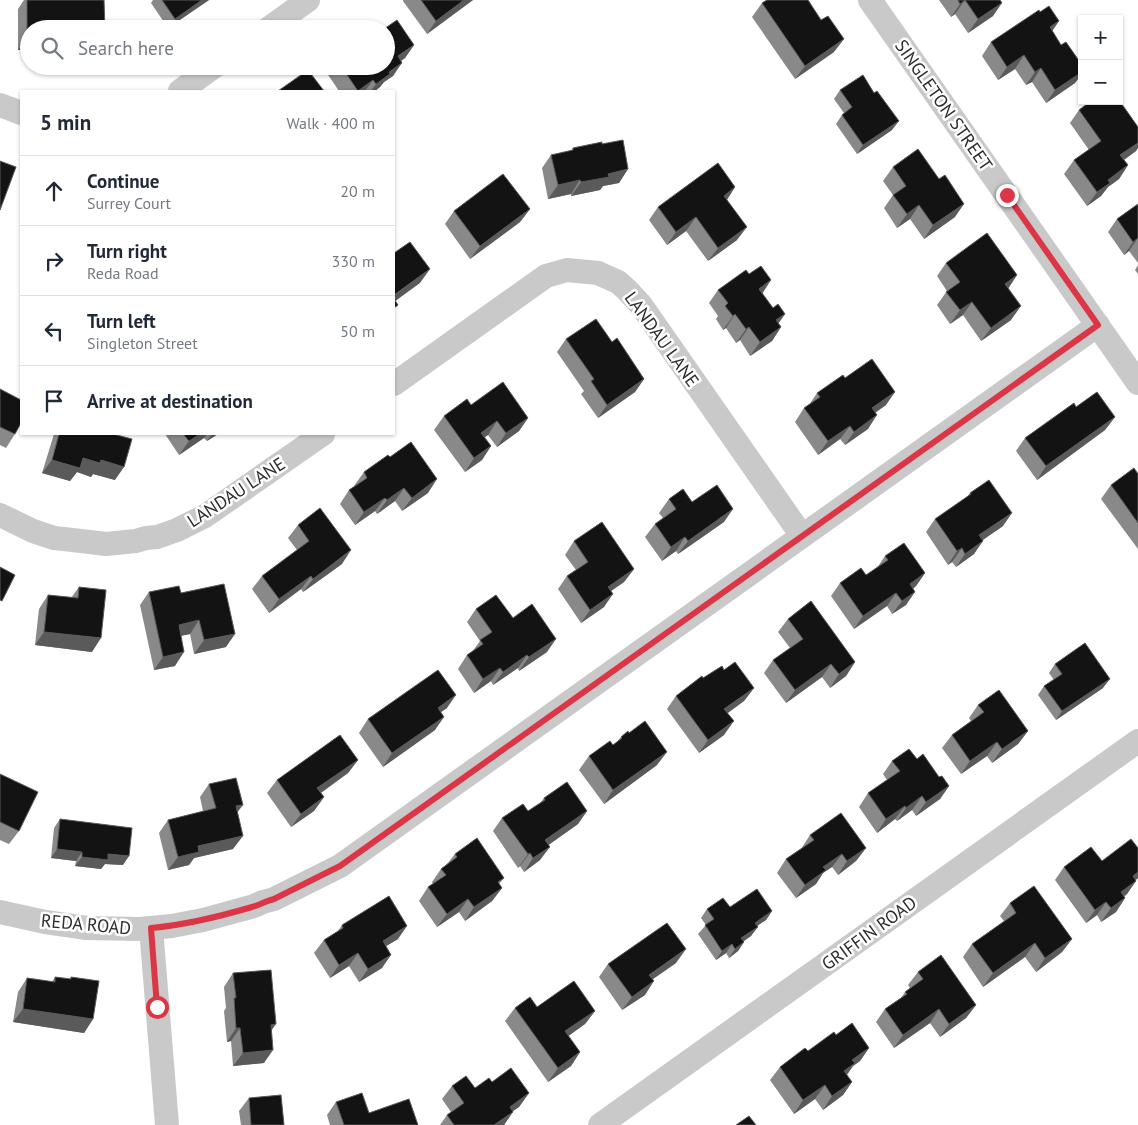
<!DOCTYPE html>
<html lang="en">
<head>
<meta charset="utf-8">
<style>
  :root { --surface:#fff; --page:#f2f2f3; --text:#1f2937; --muted:#747a83; --line:#e0e1e3 }
  body { margin:0; font-family:"PT Sans",sans-serif; background:var(--page); color:var(--text) }
  .controls { position:absolute; right:15px; top:15px; display:grid; overflow:hidden; border-radius:0px; box-shadow:0 1px 4px #0004 }
  .controls button { width:45px; height:45px; display:grid; place-items:center; padding:0; border:0; border-bottom:1px solid var(--line); background:var(--surface); color:var(--text); font:25px sans-serif }
  .stop { position:absolute; width:15px; height:15px; margin:-11px; border:4px solid #dc3545; border-radius:50%; background:#fff }
  .stop.end { background:#dc3545; border-color:#fff; box-shadow:0 1px 5px #0008 }
  .list { margin:0; padding:0; list-style:none }
  h2 { display:flex; justify-content:space-between; align-items:center; height:65px; margin:0; padding:0 20px; font-size:21px }
  h2 small { font-size:16px; font-weight:400; color:var(--muted) }
  .list li { display:grid; grid-template-columns:32px 1fr auto; gap:15px; align-items:center; box-sizing:border-box; height:70px; padding:0 20px; border-top:1px solid var(--line) }
  .list b { display:block; font-size:19px; white-space:nowrap }
  .list p { margin:0; font-size:16px; white-space:nowrap; color:var(--muted) }
  .list em { font-size:16px; font-style:normal; color:var(--muted) }
  .icon { flex:none; width:28px; height:28px; fill:none; stroke:currentColor; stroke-width:2; stroke-linecap:round; stroke-linejoin:round }
  .map { position:relative; flex:none; width:1138px; height:1125px; overflow:hidden }
  .search { position:absolute; background:var(--surface); box-shadow:0 1px 4px #0004; left:20px; top:20px; width:375px; height:55px; display:flex; align-items:center; gap:12px; box-sizing:border-box; padding:0 18px; border-radius:28px; color:var(--muted); font-size:19px }
  .panel { position:absolute; background:var(--surface); box-shadow:0 1px 4px #0004; left:20px; top:90px; width:375px; height:345px; border-radius:0px }
  .map>svg:first-child { display:block }
</style>
</head>
<body>
<div class="map">
<svg width="1138" height="1125" viewBox="0 0 1138 1125">
  <rect width="100%" height="100%" fill="#fff"/>
  <g fill="none" stroke-linecap="round" stroke-linejoin="round">
    <g stroke="#c9c9c9" stroke-width="24">
      <path d="M870,0L1138,383"/>
      <path d="M268,29L308,0"/>
      <path d="M180,91L215,66"/>
      <path d="M0,105L21,113"/>
      <path d="M394,384L546,276L567,270L598,273L618,282L626,289L641,305L802,536"/>
      <path d="M0,515L33,531L54,538L64,539L106,544L136,541L146,538L157,537L177,530L205,516L323,434"/>
      <path d="M0,912L45,922L87,928L140,929L172,926L203,920L254,906L263,902L274,899L340,866L1098,325"/>
      <path d="M151,928L167,1125"/>
      <path d="M600,1125L1138,741"/>
    </g>
  </g>
  <g fill="#898989">
    <path d="M24,0H104L29,50H18V9Z"/>
    <path d="M153,0H209L168,28L151,3Z"/>
    <path d="M403,0H473L427,34L403,1Z"/>
    <path d="M939,0H1000L993,16L968,33L955,14L951,17Z"/>
    <path d="M762,3L834,52L795,79L752,17Z"/>
    <path d="M1040,12L1059,21L1052,31L1061,45L1082,65V74L1075,83L1046,103L1032,82L1026,85L1015,69L998,80L982,56L991,42Z"/>
    <path d="M414,45L405,58L401,61L393,76L384,82L380,87L375,91H339L322,66H386Z"/>
    <path d="M840,90L892,130L857,154L836,124L842,115L844,113L834,99Z"/>
    <path d="M1079,110L1136,151L1124,160L1128,165L1119,179L1108,187L1101,196L1087,206L1064,174L1074,160L1089,150L1070,123Z"/>
    <path d="M602,144L628,169L619,183L603,186L600,190L571,196V194L548,199L542,168L551,155L571,151L573,148Z"/>
    <path d="M893,167L955,217L924,239L910,219L897,228L884,208L893,195L883,181Z"/>
    <path d="M735,187L727,200L737,240L708,261L686,231L667,245L649,220L658,207Z"/>
    <path d="M1138,204V263L1129,251L1124,255L1108,232L1117,219Z"/>
    <path d="M530,209L520,222L470,259L445,224L454,211Z"/>
    <path d="M946,263L1017,275L1008,288L1011,320L981,341L963,315L950,324L937,305L947,291L937,276Z"/>
    <path d="M1138,265V274L1135,270Z"/>
    <path d="M718,290L762,293L773,308L785,314L778,323L781,327L772,341L750,356L740,340L736,343L726,328L723,330L716,319L718,316L709,303Z"/>
    <path d="M566,339L612,342L644,379L635,392L598,418L581,394L584,391L557,352Z"/>
    <path d="M845,378L886,405L875,413L868,429L845,445L840,439L818,455L795,422L804,408L809,405L817,393Z"/>
    <path d="M0,389L15,434L6,448L0,445Z"/>
    <path d="M471,405L528,418L519,431L497,447L488,435L485,437L491,446L482,460L465,472L434,430L444,416Z"/>
    <path d="M1076,407L1115,417L1105,430L1037,480L1016,451L1025,438Z"/>
    <path d="M54,434H113L115,480L93,474L91,477L77,472L70,481L42,473Z"/>
    <path d="M165,434H218L207,441L204,438L179,455Z"/>
    <path d="M390,457L428,493L402,511L395,501L377,514L375,511L355,525L340,504L349,490L355,486H354L364,472Z"/>
    <path d="M1138,474V549L1101,499L1111,485Z"/>
    <path d="M970,493L1003,526L982,540L974,554L956,567L952,562L948,565L926,532L935,519L967,497Z"/>
    <path d="M669,499L692,502L724,522L678,554L676,551L662,561L645,537L655,524L663,518L659,513Z"/>
    <path d="M298,525L342,564L303,592L301,589L269,613L252,589L262,576L297,550L288,538Z"/>
    <path d="M574,541L634,569L624,582L611,591L604,607L581,623L558,589L567,576L576,570L565,555Z"/>
    <path d="M885,556L925,573L916,586L913,589L906,605L892,614L887,606L854,629L831,596L840,583L866,575L877,568Z"/>
    <path d="M79,587L92,652L35,645L39,609L48,595L71,598Z"/>
    <path d="M149,592L181,593L226,647L194,654L190,634L181,636L175,666L154,670L140,605Z"/>
    <path d="M476,609L513,618L547,652L519,671L518,668L493,685L491,681L474,693L458,669L467,655L472,652L480,641L467,622Z"/>
    <path d="M788,619L855,662L846,676L830,688L822,677L786,703L764,673L773,660L790,648L778,632Z"/>
    <path d="M1055,664L1103,688L1056,720L1038,695L1044,686L1054,680L1049,673Z"/>
    <path d="M724,670L754,688L744,701L728,713L724,735L699,753L667,709L676,696L703,678Z"/>
    <path d="M978,705L1028,731L1018,744L992,763L987,756L961,774L942,748L952,735L971,721L969,718Z"/>
    <path d="M447,708L441,712L435,730L383,767L359,733L368,719Z"/>
    <path d="M629,733L657,765L604,804L579,770L589,756L613,745L617,742L621,737Z"/>
    <path d="M917,759L949,786L940,799L916,816L912,810L897,821L895,819L877,833L859,807L868,793L887,780L883,774L892,761Z"/>
    <path d="M358,760L348,773L321,793L324,797L314,811L291,827L267,793L277,780Z"/>
    <path d="M0,774L19,831L9,844L0,840Z"/>
    <path d="M209,784L237,813L233,849L194,858L189,865L168,870L159,833L168,820L203,811L200,797Z"/>
    <path d="M544,798L587,811L578,824L548,845L540,860L524,872L520,866L518,868L493,831L502,818L528,811L541,802Z"/>
    <path d="M60,819L123,865L105,864L101,869L75,866L76,861L51,858L54,828Z"/>
    <path d="M810,835L866,848L856,861L838,875L832,867L823,873L816,884L796,898L777,873L786,859L801,849Z"/>
    <path d="M1138,848V878L1136,880L1127,894L1124,897L1125,898L1116,912L1101,922L1097,915L1086,923L1055,880L1064,867L1102,861Z"/>
    <path d="M455,854L504,878L499,884L502,888L492,901L465,921L459,912L437,927L419,901L428,887L433,884L432,882L441,869L447,864Z"/>
    <path d="M1010,903L1072,939L1062,952L1036,972L1025,957L983,987L963,957L972,944L1004,921L1000,916Z"/>
    <path d="M730,907L772,911L766,920L757,926L751,936L744,941V942L738,951L729,958L726,953L716,960L698,934L706,925L701,918L707,909Z"/>
    <path d="M342,925L398,939L386,946L382,968L359,982L349,966L330,978L314,953L324,940L338,931Z"/>
    <path d="M676,963L653,979L645,995L622,1010L599,977L608,964Z"/>
    <path d="M918,972L976,1005L966,1018L940,1037L930,1023L894,1048L876,1022L885,1009L901,998L905,992L910,988L908,985Z"/>
    <path d="M233,973L272,1030L264,1063L233,1066L231,1041L227,1042L224,1011L226,1008L224,987Z"/>
    <path d="M55,977L70,979L71,977L93,1019L84,1033L13,1022L18,992L27,978L52,982Z"/>
    <path d="M537,1007L595,1011L585,1024L568,1036L580,1052L571,1066L548,1082L505,1021L515,1008Z"/>
    <path d="M836,1035L869,1048L860,1061L853,1066L847,1075L852,1082L843,1095L823,1110L815,1099L794,1114L770,1080L780,1067Z"/>
    <path d="M492,1082L529,1093L519,1107L513,1111L504,1125H440L447,1115L451,1112L442,1099L452,1086L475,1088Z"/>
    <path d="M249,1098L284,1125H241L239,1111Z"/>
    <path d="M336,1102L369,1113L418,1125H330L327,1115Z"/>
  </g>
  <g fill="#5a5a5a">
    <path d="M202,0H209L168,28L175,19Z"/>
    <path d="M464,0H473L427,34L436,21Z"/>
    <path d="M965,0L955,14L951,17L960,4Z"/>
    <path d="M1002,3L993,16L968,33L978,19Z"/>
    <path d="M1059,21L1050,34V27Z"/>
    <path d="M27,37H29V50H18Z"/>
    <path d="M844,39L834,52L795,79L805,66Z"/>
    <path d="M414,45L405,58L388,70L398,56Z"/>
    <path d="M1024,55L1015,69L998,80L1007,67Z"/>
    <path d="M402,63L393,76L384,82L380,87L375,91H371L376,84L389,72Z"/>
    <path d="M1041,68L1032,82L1026,85L1035,72Z"/>
    <path d="M1082,72V74L1075,83L1046,103L1055,90Z"/>
    <path d="M373,80L365,91H358Z"/>
    <path d="M899,121L892,130L857,154L863,145Z"/>
    <path d="M1138,143V148L1136,151L1111,169L1120,155Z"/>
    <path d="M1128,165L1119,179L1108,187L1101,196L1087,206L1097,192L1108,180Z"/>
    <path d="M628,169L619,183L603,186L600,190L571,196L581,182L608,174Z"/>
    <path d="M580,180L571,194L548,199L558,185Z"/>
    <path d="M735,187L726,201L724,196Z"/>
    <path d="M964,204L955,217L924,239L933,225Z"/>
    <path d="M919,205L910,219L897,228L907,214Z"/>
    <path d="M530,209L520,222L470,259L480,246Z"/>
    <path d="M696,217L686,231L667,245L676,232Z"/>
    <path d="M747,227L737,240L708,261L718,248Z"/>
    <path d="M1138,238L1129,251L1124,255L1133,242Z"/>
    <path d="M430,269L420,283L394,302V295Z"/>
    <path d="M1017,275L1008,289L1005,284Z"/>
    <path d="M771,280L762,294L759,289Z"/>
    <path d="M972,302L963,315L950,324L960,310Z"/>
    <path d="M1021,306L1011,320L981,341L991,328Z"/>
    <path d="M735,314L726,328L723,330L733,316Z"/>
    <path d="M785,314L776,327V320Z"/>
    <path d="M749,327L740,340L736,343L746,329Z"/>
    <path d="M781,327L772,341L750,356L760,342Z"/>
    <path d="M644,379L635,392L598,418L607,405Z"/>
    <path d="M895,392L886,405L863,421L872,408Z"/>
    <path d="M877,415L868,429L845,445L854,432Z"/>
    <path d="M1115,417L1105,430L1037,480L1046,466Z"/>
    <path d="M528,418L519,431L497,447L506,433Z"/>
    <path d="M497,421L488,435L472,446L481,433Z"/>
    <path d="M850,426L840,439L818,455L828,441Z"/>
    <path d="M200,434H207L204,438L179,455L189,441Z"/>
    <path d="M212,434H218L207,441Z"/>
    <path d="M491,446L482,460L465,472L474,458Z"/>
    <path d="M83,458L101,460L124,467L115,480L93,474L91,477L77,472L70,481L42,473L52,460Z"/>
    <path d="M437,479L428,493L402,511L412,498Z"/>
    <path d="M404,488L395,501L377,514L387,500Z"/>
    <path d="M385,498L375,511L355,525L364,512Z"/>
    <path d="M733,509L724,522L678,554L688,541Z"/>
    <path d="M1012,513L1003,526L970,549L979,535Z"/>
    <path d="M685,537L676,551L662,561L671,547Z"/>
    <path d="M983,541L974,554L956,567L965,554Z"/>
    <path d="M962,548L952,562L948,565L957,551Z"/>
    <path d="M351,550L342,564L303,592L313,579Z"/>
    <path d="M634,569L624,582L598,600L608,587Z"/>
    <path d="M925,573L916,586L900,597L910,584Z"/>
    <path d="M311,576L301,589L269,613L279,599Z"/>
    <path d="M915,592L906,605L892,614L902,601Z"/>
    <path d="M896,593L887,606L854,629L863,616Z"/>
    <path d="M613,594L604,607L581,623L590,610Z"/>
    <path d="M199,620L190,634L169,638L179,625Z"/>
    <path d="M44,632L101,638L92,652L35,645Z"/>
    <path d="M235,634L226,647L194,654L204,640Z"/>
    <path d="M556,639L547,652L519,671L529,657Z"/>
    <path d="M184,652L175,666L154,670L163,657Z"/>
    <path d="M527,655L518,668L493,685L503,672Z"/>
    <path d="M855,662L846,676L830,688L839,674Z"/>
    <path d="M831,664L822,677L786,703L795,690Z"/>
    <path d="M500,668L491,681L474,693L483,679Z"/>
    <path d="M1110,679L1103,688L1056,720L1062,711Z"/>
    <path d="M754,688L744,701L715,722L724,709Z"/>
    <path d="M456,695L447,708L428,721L438,708Z"/>
    <path d="M444,717L435,730L383,767L392,753Z"/>
    <path d="M734,721L724,735L699,753L708,740Z"/>
    <path d="M1028,731L1018,744L992,763L1002,749Z"/>
    <path d="M997,742L987,756L961,774L970,761Z"/>
    <path d="M667,752L657,765L604,804L613,790Z"/>
    <path d="M358,760L348,773L308,802L317,788Z"/>
    <path d="M949,786L940,799L916,816L926,802Z"/>
    <path d="M922,796L912,810L897,821L906,808Z"/>
    <path d="M324,797L314,811L291,827L301,814Z"/>
    <path d="M243,805L233,818L236,806Z"/>
    <path d="M905,806L895,819L877,833L886,819Z"/>
    <path d="M587,811L578,824L536,854L545,840Z"/>
    <path d="M243,836L233,849L194,858L189,865L168,870L178,857L198,846Z"/>
    <path d="M550,847L540,860L524,872L533,858Z"/>
    <path d="M866,848L856,861L838,875L847,861Z"/>
    <path d="M57,849L82,852L76,861L51,858Z"/>
    <path d="M530,853L520,866L518,868L528,854Z"/>
    <path d="M108,854L129,856L123,865L105,864L101,869L75,866L82,857Z"/>
    <path d="M842,854L832,867L823,873L816,884L796,898L805,885L823,867Z"/>
    <path d="M1138,872V878L1123,889L1133,876Z"/>
    <path d="M1136,881L1127,894L1111,905L1121,892Z"/>
    <path d="M502,888L492,901L465,921L474,907Z"/>
    <path d="M1125,898L1116,912L1101,922L1111,908Z"/>
    <path d="M468,899L459,912L437,927L447,914Z"/>
    <path d="M1106,902L1097,915L1086,923L1095,910Z"/>
    <path d="M772,911L766,920L748,932L755,923Z"/>
    <path d="M407,926L398,939L373,954L383,941Z"/>
    <path d="M758,927L751,936L735,947L741,938Z"/>
    <path d="M1072,939L1062,952L1036,972L1045,958Z"/>
    <path d="M744,942L738,951L729,958L735,949Z"/>
    <path d="M1035,943L1025,957L983,987L993,973Z"/>
    <path d="M732,944L726,953L716,960L722,951Z"/>
    <path d="M686,949L676,963L640,988L649,975Z"/>
    <path d="M358,953L349,966L330,978L339,965Z"/>
    <path d="M391,955L382,968L359,982L368,969Z"/>
    <path d="M654,981L645,995L622,1010L632,997Z"/>
    <path d="M976,1005L966,1018L940,1037L949,1024Z"/>
    <path d="M23,1009L93,1019L84,1033L13,1022Z"/>
    <path d="M939,1009L930,1023L894,1048L903,1035Z"/>
    <path d="M595,1011L585,1024L556,1045L565,1031Z"/>
    <path d="M276,1024L266,1038L271,1025Z"/>
    <path d="M236,1028H240L231,1041L227,1042Z"/>
    <path d="M869,1048L860,1061L853,1066L845,1077L835,1084L852,1060Z"/>
    <path d="M273,1050L264,1063L233,1066L243,1053Z"/>
    <path d="M580,1052L571,1066L548,1082L558,1068Z"/>
    <path d="M852,1082L843,1095L823,1110L832,1096Z"/>
    <path d="M825,1085L815,1099L794,1114L803,1100Z"/>
    <path d="M529,1093L519,1107L500,1120L510,1107Z"/>
    <path d="M513,1112L504,1125H494Z"/>
  </g>
  <g fill="#131313" stroke="#5a5a5a">
    <path d="M27,0H104L105,29H29V37H27Z"/>
    <path d="M162,0H202L175,19Z"/>
    <path d="M421,0H464L436,21Z"/>
    <path d="M767,0H808L821,20L828,16L844,39L805,66L762,3Z"/>
    <path d="M958,0H1000L1002,3L978,19L965,0L960,4Z"/>
    <path d="M1049,6L1059,21L1050,27L1061,45L1066,42L1082,65V72L1055,90L1041,68L1035,72L1024,55L1007,67L991,42L1039,10L1040,12Z"/>
    <path d="M397,20L414,45L398,56L402,63L389,72L390,74L376,84L373,80L358,91L341,66H386V29H384Z"/>
    <path d="M308,70L324,91H278Z"/>
    <path d="M863,75L874,93L877,91L899,121L863,145L842,115L852,107L840,90Z"/>
    <path d="M1119,100L1138,127V143L1120,155L1128,165L1108,180L1110,183L1097,192L1074,160L1101,141L1079,110L1091,101H1119Z"/>
    <path d="M623,140L628,169L608,174L609,177L581,182L580,180L558,185L551,155L573,150V148L602,142V144Z"/>
    <path d="M918,149L939,179L945,175L964,204L933,225L919,205L907,214L893,195L906,186L893,167Z"/>
    <path d="M0,161L16,167L0,210Z"/>
    <path d="M718,163L735,187L724,196L747,227L718,248L696,217L676,232L658,207Z"/>
    <path d="M503,174L530,209L480,246L454,211Z"/>
    <path d="M1138,204V238L1133,242L1117,219Z"/>
    <path d="M987,233L1017,275L1005,284L1021,306L991,328L972,302L960,310L946,292L960,282L946,263Z"/>
    <path d="M410,242L430,269L394,295V253Z"/>
    <path d="M761,266L771,280L759,289L773,308L778,304L785,314L776,320L781,327L760,342L749,327L746,329L735,314L733,316L725,306L728,303L718,290L746,270L749,274Z"/>
    <path d="M394,299L398,305L394,308Z"/>
    <path d="M596,319L612,342L617,338L644,379L607,405L591,381L594,379L566,339Z"/>
    <path d="M872,359L895,392L872,408L877,415L854,432L850,426L828,441L804,408L820,397L817,393L843,375L845,378Z"/>
    <path d="M503,382L528,418L506,433L497,421L481,433L491,446L474,458L444,416L467,399L471,405Z"/>
    <path d="M0,389L21,400V423L15,434L0,427Z"/>
    <path d="M1097,392L1115,417L1046,466L1025,438L1074,403L1076,407Z"/>
    <path d="M59,434H113L132,439L124,467L101,460L100,463L83,458L80,468L52,460Z"/>
    <path d="M183,434H200L189,441Z"/>
    <path d="M411,442L437,479L412,498L404,488L387,500L385,498L364,512L349,490L367,478L364,472L388,455L390,457Z"/>
    <path d="M1134,468L1138,474V523L1111,485Z"/>
    <path d="M989,480L1012,513L979,535L983,541L965,554L962,548L957,551L935,519L971,494L970,493Z"/>
    <path d="M717,485L733,509L688,541L685,537L671,547L655,524L676,509L669,499L683,489L692,502Z"/>
    <path d="M320,508L351,550L313,579L311,576L279,599L262,576L309,541L298,525Z"/>
    <path d="M602,522L634,569L608,587L613,594L590,610L567,576L588,562L574,541Z"/>
    <path d="M904,543L925,573L910,584L915,592L902,601L896,593L863,616L840,583L861,568L866,575L888,560L885,556Z"/>
    <path d="M0,567L15,575L2,601L0,600Z"/>
    <path d="M224,584L235,634L204,640L199,620L179,625L184,652L163,657L149,592L179,586L181,593Z"/>
    <path d="M79,587L106,590L101,638L44,632L48,595L78,598Z"/>
    <path d="M496,595L513,618L532,604L556,639L529,657L527,655L503,672L500,668L483,679L467,655L483,644L480,640L492,632L476,609Z"/>
    <path d="M811,601L855,662L839,674L831,664L795,690L773,660L803,639L788,619Z"/>
    <path d="M1085,643L1110,679L1062,711L1044,686L1062,674L1055,664Z"/>
    <path d="M735,662L754,688L724,709L734,721L708,740L676,696L702,676L703,678L722,666L724,670Z"/>
    <path d="M438,670L456,695L438,708L444,717L392,753L368,719Z"/>
    <path d="M999,690L1028,731L1002,749L997,742L970,761L952,735L984,712L978,705Z"/>
    <path d="M645,721L667,752L613,790L589,756L610,741L613,745L622,738L621,737L628,731L629,733Z"/>
    <path d="M340,735L358,760L317,788L324,797L301,814L277,780Z"/>
    <path d="M909,749L917,759L923,754L939,777L942,776L949,786L926,802L922,796L906,808L905,806L886,819L868,793L900,771L892,761Z"/>
    <path d="M0,774L38,792L19,831L0,822Z"/>
    <path d="M236,778L243,805L236,806L243,836L198,846L199,852L178,857L168,820L216,808L209,784Z"/>
    <path d="M567,782L587,811L545,840L550,847L533,858L530,853L528,854L502,818L523,804L528,811L545,800L544,798Z"/>
    <path d="M841,813L866,848L847,861L842,854L823,867L826,870L805,885L786,859L814,840L810,835Z"/>
    <path d="M60,819L132,828L129,856L108,854V860L82,857V852L57,849Z"/>
    <path d="M477,838L504,878L498,882L502,888L474,907L468,899L447,914L428,887L446,875L441,869L457,857L455,854Z"/>
    <path d="M1131,839L1138,848V872L1133,876L1136,881L1121,892L1125,898L1111,908L1106,902L1095,910L1064,867L1091,847L1102,861Z"/>
    <path d="M1034,886L1072,939L1045,958L1035,943L993,973L972,944L1016,913L1010,903Z"/>
    <path d="M757,889L772,911L755,923L758,927L741,938L744,942L735,949L732,944L722,951L705,925L714,919L707,909L723,898L730,907Z"/>
    <path d="M389,896L407,926L383,941L391,955L368,969L358,953L339,965L324,940L343,928L342,925Z"/>
    <path d="M667,923L686,949L649,975L654,981L632,997L608,964Z"/>
    <path d="M941,955L976,1005L949,1024L939,1009L903,1035L885,1009L907,994L905,992L923,979L918,972Z"/>
    <path d="M271,970L276,1024L271,1025L273,1050L243,1053L240,1028H236L234,998H236L233,973Z"/>
    <path d="M55,977L71,979V977L99,981L93,1019L23,1009L27,978L55,982Z"/>
    <path d="M574,981L595,1011L565,1031L580,1052L558,1068L515,1008L530,997L537,1007Z"/>
    <path d="M852,1023L869,1048L852,1060L855,1063L844,1071L852,1082L832,1096L825,1085L803,1100L780,1067L805,1048L808,1051L834,1032L836,1035Z"/>
    <path d="M511,1068L529,1093L510,1107L513,1112L494,1125H454L447,1115L464,1103L452,1086L466,1076L475,1088L489,1078L492,1082Z"/>
    <path d="M362,1093L369,1113L409,1099L418,1125H344L336,1102Z"/>
    <path d="M281,1095L284,1125H251L249,1098Z"/>
    <path d="M749,1116L756,1125H736Z"/>
  </g>
  <g fill="none" stroke-linecap="round" stroke-linejoin="round">
    <path stroke="#dc3545" stroke-width="6" d="M157,1007L151,928C185,925 218,917 252,907C259,905 266,901 274,899L340,866L1098,325L1007,195"/>
  </g>
  <g text-anchor="middle" dominant-baseline="central" stroke-width="5" stroke-linejoin="round" paint-order="stroke">
    <g font-size="18" fill="#2c2c2c" stroke="#fff">
      <text transform="translate(944 105) rotate(55)">SINGLETON STREET</text>
      <text transform="translate(662 339) rotate(54)">LANDAU LANE</text>
      <text transform="translate(236 492) rotate(-33)">LANDAU LANE</text>
      <text transform="translate(86 924) rotate(5)">REDA ROAD</text>
      <text transform="translate(869 933) rotate(-36)">GRIFFIN ROAD</text>
    </g>
  </g>
</svg>
<div class="controls">
<button>+</button>
<button>−</button>
</div>
<div class="stop" style="left:157px;top:1007px"></div>
<div class="stop end" style="left:1007px;top:195px"></div>
<div class="search"><svg class="icon" aria-label="search" viewBox="0 0 24 24"><circle cx="10" cy="10" r="6"/><path d="M15 15l6 6"/></svg>Search here</div>
<section class="panel">
<h2>5 min<small>Walk · 400 m</small></h2>
<ul class="list">
<li><svg class="icon" aria-label="ahead" viewBox="0 0 24 24"><path d="M12 20V5M6 11l6-6 6 6"/></svg><div><b>Continue</b><p>Surrey Court</p></div><em>20 m</em></li>
<li><svg class="icon" aria-label="right" viewBox="0 0 24 24"><path d="M7 20v-9h11M14 6l5 5-5 5"/></svg><div><b>Turn right</b><p>Reda Road</p></div><em>330 m</em></li>
<li><svg class="icon" aria-label="left" viewBox="0 0 24 24"><path d="M17 20v-9H6M10 6l-5 5 5 5"/></svg><div><b>Turn left</b><p>Singleton Street</p></div><em>50 m</em></li>
<li><svg class="icon" aria-label="arrive" viewBox="0 0 24 24"><path d="M6 21V4h12l-3 4 3 4H6"/></svg><div><b>Arrive at destination</b></div></li>
</ul>
</section>
</div>
</body>
</html>
